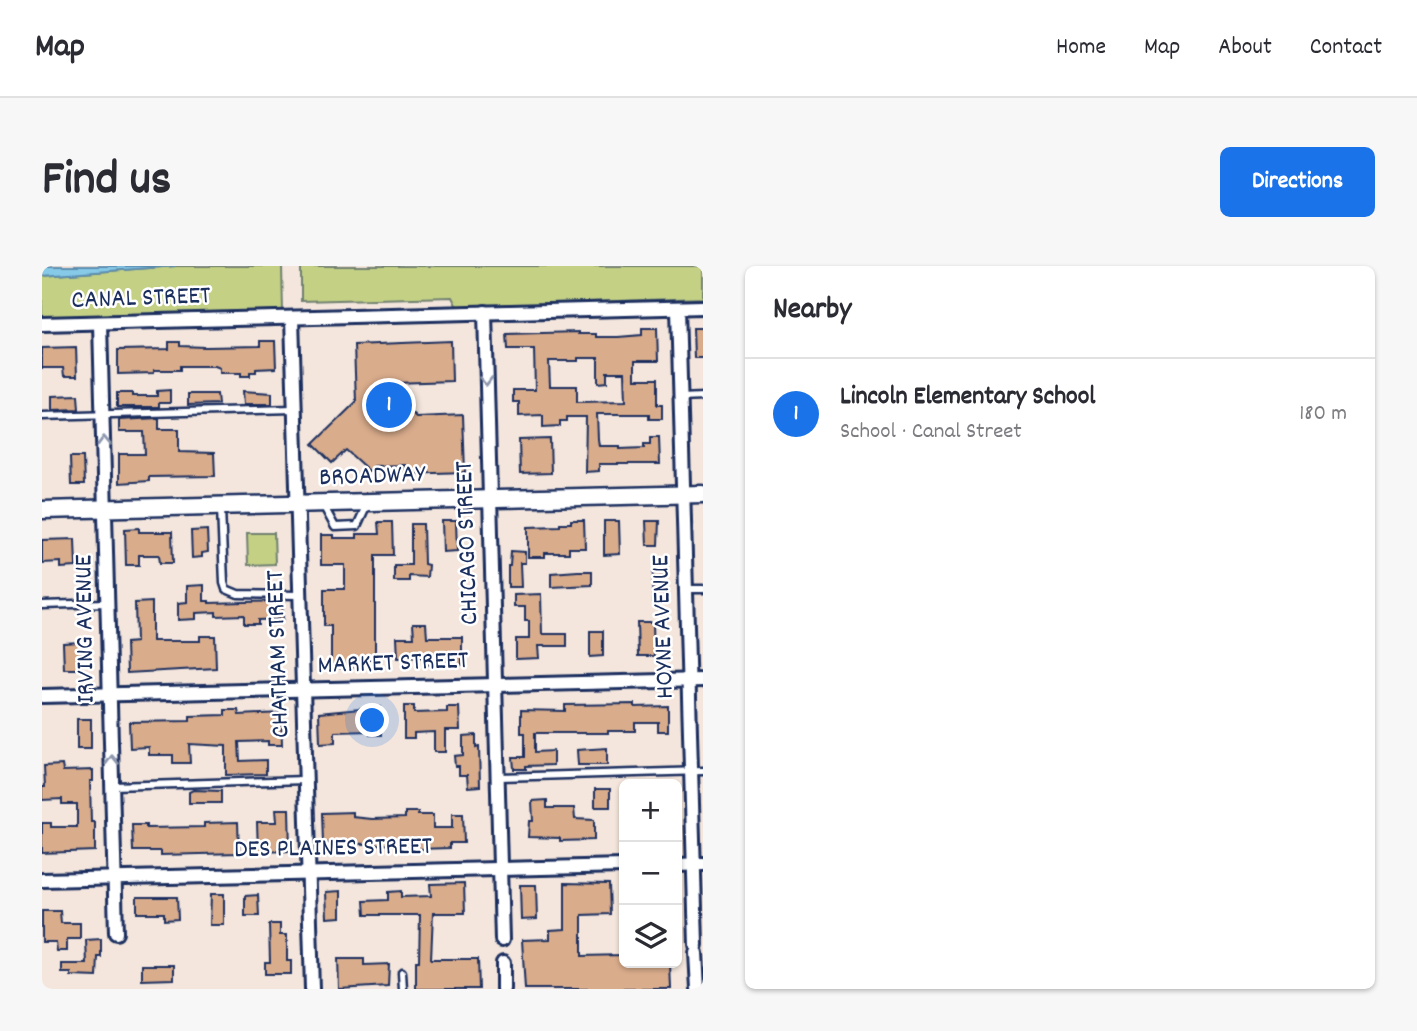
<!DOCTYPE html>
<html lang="en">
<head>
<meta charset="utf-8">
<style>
  :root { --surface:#fff; --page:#f7f7f7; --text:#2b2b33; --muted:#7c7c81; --line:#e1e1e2; --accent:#1a73e8 }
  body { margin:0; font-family:Dekko,sans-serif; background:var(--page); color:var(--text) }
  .controls { position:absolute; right:21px; bottom:21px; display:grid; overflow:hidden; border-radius:10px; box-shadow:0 2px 5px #0004 }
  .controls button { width:63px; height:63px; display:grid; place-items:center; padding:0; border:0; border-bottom:2px solid var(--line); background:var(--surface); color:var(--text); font:35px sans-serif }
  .you { position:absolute; left:331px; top:455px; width:24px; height:24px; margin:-18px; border:5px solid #fff; border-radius:50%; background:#1a73e8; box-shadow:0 0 0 10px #1a73e833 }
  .badge { display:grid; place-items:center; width:46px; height:46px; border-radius:50%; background:var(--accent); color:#fff; font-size:23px; font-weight:700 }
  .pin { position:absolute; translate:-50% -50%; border:4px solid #fff; box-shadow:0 2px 7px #0006 }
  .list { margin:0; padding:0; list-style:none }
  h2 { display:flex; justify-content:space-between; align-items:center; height:91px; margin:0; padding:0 28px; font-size:30px }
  h2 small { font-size:23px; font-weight:400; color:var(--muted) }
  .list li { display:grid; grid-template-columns:46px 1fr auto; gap:21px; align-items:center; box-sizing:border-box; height:112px; padding:0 28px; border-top:2px solid var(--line) }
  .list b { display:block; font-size:26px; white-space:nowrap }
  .list p { margin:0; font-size:23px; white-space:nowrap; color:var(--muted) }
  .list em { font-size:23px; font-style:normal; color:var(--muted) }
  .icon { flex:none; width:38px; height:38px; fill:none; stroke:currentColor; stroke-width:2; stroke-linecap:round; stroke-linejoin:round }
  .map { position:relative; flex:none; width:661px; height:723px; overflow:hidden; border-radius:10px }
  header { display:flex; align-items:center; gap:42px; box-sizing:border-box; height:98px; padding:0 35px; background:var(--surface); border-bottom:2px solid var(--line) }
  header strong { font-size:33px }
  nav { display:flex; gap:38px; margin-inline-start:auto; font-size:24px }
  .intro { display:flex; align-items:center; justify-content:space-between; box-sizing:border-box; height:168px; padding:0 42px }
  h1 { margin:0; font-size:49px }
  .button { padding:18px 32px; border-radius:10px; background:var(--accent); color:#fff; font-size:24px; font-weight:700 }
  main { display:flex; gap:42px; padding:0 42px }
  aside { flex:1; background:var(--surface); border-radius:10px; box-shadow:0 2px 5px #0004 }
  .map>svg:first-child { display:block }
</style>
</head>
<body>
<header>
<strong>Map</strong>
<nav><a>Home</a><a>Map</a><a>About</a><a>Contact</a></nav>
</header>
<div class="intro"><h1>Find us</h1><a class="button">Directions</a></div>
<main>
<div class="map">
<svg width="661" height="723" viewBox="0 0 661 723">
  <rect width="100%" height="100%" fill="#f4e6dc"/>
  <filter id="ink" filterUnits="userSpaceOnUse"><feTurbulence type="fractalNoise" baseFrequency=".0143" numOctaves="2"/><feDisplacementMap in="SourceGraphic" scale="14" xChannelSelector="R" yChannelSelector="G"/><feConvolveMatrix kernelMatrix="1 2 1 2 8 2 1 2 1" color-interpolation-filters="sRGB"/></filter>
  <g filter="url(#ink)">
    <g fill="#c4d184" stroke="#708071" stroke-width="2">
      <path d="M134,0H240L241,46L0,52V10Z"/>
      <path d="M259,0H661V32L461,39L449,41H417L414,39L410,31L259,35Z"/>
      <path d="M205,267H232L233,298L206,299Z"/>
    </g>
    <path fill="#86cae7" stroke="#5b8cb0" stroke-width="2" d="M0,0H134L0,10Z"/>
    <g fill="#d9ac8b" stroke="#1b2f5e" stroke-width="2" fill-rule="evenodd">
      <path d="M600,62H615L616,95H593V113H615V139H620V153H607V148H555L556,173L557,180H578V183L602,182V178H608V171H617L618,198H557V205L543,206L544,151H525V155H518V160L501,161V149L477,150V136H471V124H493L492,83H466L465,68L536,66V68H554V71H576L600,69ZM536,92H556V117L565,116V106H583L584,135L535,136V120H508L507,95H536Z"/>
      <path d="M651,62H661V92H652Z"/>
      <path d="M218,75H233L234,102L214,103V106H208V110H199V107H178V102L173,100H138V104H112V107L76,108V84L127,83V76H138V80L164,81L218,80Z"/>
      <path d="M409,75L410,115L353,117V131L374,151L421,149L423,206L363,208V199L332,200L327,205L304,184L290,197L271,178L314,136L312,79Z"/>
      <path d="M34,81L35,110H22L21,102H0V82Z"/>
      <path d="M128,124V137H117V141H75V127H90V130H115V125Z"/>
      <path d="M201,125L230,127V138H202Z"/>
      <path d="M146,128H175L176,138L146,139Z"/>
      <path d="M36,129L37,143L10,144V130Z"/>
      <path d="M117,152V163H137V186L172,187L173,210L107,211V215L77,217V188H103L102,166H77V154Z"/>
      <path d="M508,173L509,207L478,208L477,174Z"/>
      <path d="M28,191H41L42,219H29Z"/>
      <path d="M529,254H542L543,282H527V287H503V291H486V261L518,260V257H529Z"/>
      <path d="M400,255H414L415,285L401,286Z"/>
      <path d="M562,255H577L578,288L562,289Z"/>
      <path d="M604,255H617L616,279H605Z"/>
      <path d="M336,256H350L351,289H333V393H311V402H289V360H282V323H303V299H279V269H292V272H315V268H337Z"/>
      <path d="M369,258H381L382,298L386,299L385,311L367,310V315H352V299H369Z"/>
      <path d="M97,262V266H130L131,297H118L117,289H97V299H84L83,263Z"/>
      <path d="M165,264L166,286L160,287V291L150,292L149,265Z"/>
      <path d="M33,273L34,301L19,302V296L0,297V274Z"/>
      <path d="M469,285L483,286V297H478L479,321H466V300H468Z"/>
      <path d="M536,305H550V319L509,321V307Z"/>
      <path d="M611,307H623L624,336H610Z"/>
      <path d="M162,319V335H167V337L240,335L241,353L216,354V358H202V349L174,350V346L154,347V353L136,354V337L145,336V320Z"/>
      <path d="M499,328L500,368H525V380H496L497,392L474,393V373H487V355H483V341H472V329Z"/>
      <path d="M110,336V375H158V370H173L174,402L85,407L84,377L94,376L93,337Z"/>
      <path d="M595,356H611L612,390H596Z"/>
      <path d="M371,357H384L385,371H420V399H385V391L356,392L355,371H372Z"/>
      <path d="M548,365H561V390L548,391Z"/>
      <path d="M39,376V403H22L21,377Z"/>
      <path d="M593,438V441L626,440V465H616V456H593V465H566V467H493V486L511,485V499L484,500V503H472L471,491H483V467H479V444L523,445V439Z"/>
      <path d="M362,440H372V447L405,446V441H417L418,464H403V486H392V466L372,467V472H362Z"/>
      <path d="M339,441V469H328V465L293,466V477L278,478L277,447Z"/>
      <path d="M183,444H196L197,449L239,447L240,479H226V475L197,476L198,495L224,494V508L184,509V480L147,478L148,497H131V489H107V481L88,482L87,456L148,455V450L183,449Z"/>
      <rect x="35" y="453" width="14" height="30"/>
      <path d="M434,469V482L437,481L438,520L426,521L425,509H417V500H413L412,490L421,489V470Z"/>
      <path d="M565,482V499H536L535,484Z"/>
      <path d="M20,499L21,505L51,504V515H48L49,556H53V585L0,587V557H9V561H35V538H20V533L0,534V521H3L2,500Z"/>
      <rect x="553" y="523" width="15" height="18"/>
      <path d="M151,524L179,525V537H147V526Z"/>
      <path d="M505,534V542H532L533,553L552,554V574L518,575V572L486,571L487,555H491L490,535Z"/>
      <path d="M234,543H247L248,585L216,586L215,556H235Z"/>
      <path d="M311,546V551L330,553L363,552V546H376V549H391V562H410V548H421L422,577H408V582L376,583V579L281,577L280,547Z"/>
      <path d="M196,556L197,587L119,589V585H91L90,559H104V562L162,561V557Z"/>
      <path d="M422,617L423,647H391L389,693H436L437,723H374V695H377L378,649H323L322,635L346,634V626L359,625V631L389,630L388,618Z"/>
      <path d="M523,617L567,618L568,648L540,649V690L582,689V697H628L629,723H483L480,674L508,673V664L523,663Z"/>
      <path d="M478,619H494L495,653L479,654Z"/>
      <path d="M299,625V651L285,652L284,626Z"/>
      <path d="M169,628H182V659H168Z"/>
      <path d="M216,629L217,650H203V630Z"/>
      <path d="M95,631H135L136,653L122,654V647H95Z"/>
      <path d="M0,645H18L19,657H38V673H25V685H15L14,676H0Z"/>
      <path d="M227,658H238V669H245V695H249V708H223V696H228Z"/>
      <path d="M59,673V691H56L55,711L29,710V707H20V698H45L44,674Z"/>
      <path d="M296,693H322V699L347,698L346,720L297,723Z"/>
      <path d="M100,699H132V713L100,714Z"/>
    </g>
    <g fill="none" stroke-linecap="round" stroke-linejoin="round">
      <defs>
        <g id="service">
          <path d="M639,132L661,131"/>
          <path d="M0,150L252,143"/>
          <path d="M281,239L293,261L315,260L326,236"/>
          <path d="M179,242L182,317L184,323L196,328L258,329"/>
          <path d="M644,323H661"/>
          <path d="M0,339L64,337"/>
          <path d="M456,511L661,505"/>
          <path d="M71,520L264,514"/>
          <path d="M360,706L361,723"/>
        </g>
        <g id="minor">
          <path d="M636,42L654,679"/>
          <path d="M443,46L460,674"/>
          <path d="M250,52L270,723"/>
          <path d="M58,57L74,667"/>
          <path d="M0,58L661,41"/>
          <path d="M0,430L661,414"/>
          <path d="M635,599L661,598"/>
          <path d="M0,614L582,600"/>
          <path d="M654,687L656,723"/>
          <path d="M461,697V723"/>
        </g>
        <path id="tertiary" d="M0,244L661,228"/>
      </defs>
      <use href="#service" stroke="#1b2f5e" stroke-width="11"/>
      <use href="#minor" stroke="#1b2f5e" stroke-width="18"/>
      <use href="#tertiary" stroke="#1b2f5e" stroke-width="21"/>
      <use href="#service" stroke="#fff" stroke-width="6"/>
      <use href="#minor" stroke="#fff" stroke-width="12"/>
      <use href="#tertiary" stroke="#fff" stroke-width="16"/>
    </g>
    <defs><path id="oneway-chevron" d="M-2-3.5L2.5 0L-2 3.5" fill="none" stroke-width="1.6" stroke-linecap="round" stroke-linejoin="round" transform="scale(1.75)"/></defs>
    <g stroke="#8d97ae">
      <use href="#oneway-chevron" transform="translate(444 115) rotate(89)"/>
      <use href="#oneway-chevron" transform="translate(62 175) rotate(-92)"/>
      <use href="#oneway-chevron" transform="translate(70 494) rotate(-91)"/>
    </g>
  </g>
  <g text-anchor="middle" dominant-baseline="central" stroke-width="5" stroke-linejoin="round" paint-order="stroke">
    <g font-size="26" fill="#1b2f5e" stroke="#fff">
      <text transform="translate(99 33) rotate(-2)">CANAL STREET</text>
      <text transform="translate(330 211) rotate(-2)">BROADWAY</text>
      <text transform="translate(426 277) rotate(-92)">CHICAGO STREET</text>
      <text transform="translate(622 361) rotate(-92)">HOYNE AVENUE</text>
      <text transform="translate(44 363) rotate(-91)">IRVING AVENUE</text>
      <text transform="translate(237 388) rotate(-92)">CHATHAM STREET</text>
      <text transform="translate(351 398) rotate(-2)">MARKET STREET</text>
      <text transform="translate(291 583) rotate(-1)">DES PLAINES STREET</text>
    </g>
  </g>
</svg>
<div class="controls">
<button>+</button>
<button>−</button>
<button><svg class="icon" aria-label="layers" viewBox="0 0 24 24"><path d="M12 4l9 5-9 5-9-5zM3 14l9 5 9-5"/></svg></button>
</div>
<div class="you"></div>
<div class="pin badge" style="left:347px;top:139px">1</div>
</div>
<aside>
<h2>Nearby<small></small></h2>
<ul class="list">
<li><span class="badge">1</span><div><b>Lincoln Elementary School</b><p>School · Canal Street</p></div><em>180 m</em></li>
</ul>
</aside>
</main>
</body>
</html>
